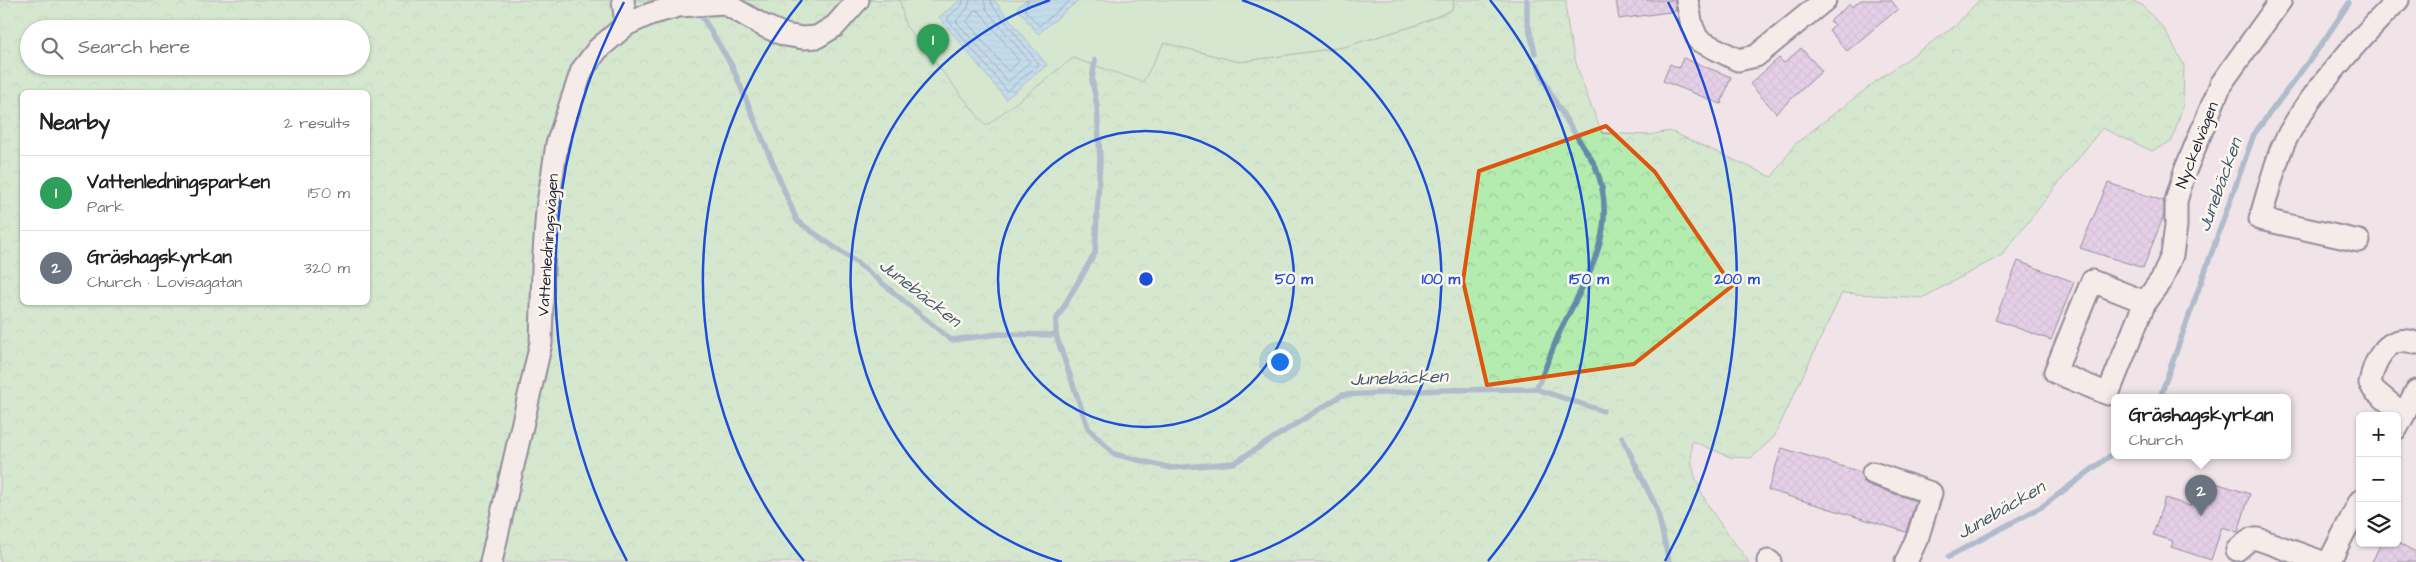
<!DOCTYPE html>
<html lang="en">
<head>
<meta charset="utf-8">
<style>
  :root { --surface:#fff; --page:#f6f6f6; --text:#222; --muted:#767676; --line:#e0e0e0; --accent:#111827 }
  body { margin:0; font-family:"Architects Daughter",sans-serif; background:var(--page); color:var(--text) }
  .controls { position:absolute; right:15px; bottom:15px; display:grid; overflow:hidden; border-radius:8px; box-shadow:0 1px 4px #0004 }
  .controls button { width:45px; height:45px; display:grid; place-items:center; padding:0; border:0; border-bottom:1px solid var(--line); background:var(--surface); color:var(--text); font:25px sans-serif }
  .you { position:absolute; left:1279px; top:361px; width:18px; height:18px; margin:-12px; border:4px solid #fff; border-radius:50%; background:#1a73e8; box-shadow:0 0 0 8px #1a73e833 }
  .badge { display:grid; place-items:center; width:32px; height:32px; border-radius:50%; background:var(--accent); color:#fff; font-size:16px; font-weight:700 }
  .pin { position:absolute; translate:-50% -41px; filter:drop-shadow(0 1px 2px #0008) }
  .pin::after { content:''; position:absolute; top:26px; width:18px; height:15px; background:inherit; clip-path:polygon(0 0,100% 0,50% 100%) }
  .popup { position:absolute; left:2111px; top:394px; width:180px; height:65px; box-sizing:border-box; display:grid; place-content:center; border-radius:8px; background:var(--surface); filter:drop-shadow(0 1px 4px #0005); font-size:16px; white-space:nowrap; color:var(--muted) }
  .popup b { font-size:19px; color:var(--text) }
  .popup::after { content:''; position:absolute; left:50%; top:100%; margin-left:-10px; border:10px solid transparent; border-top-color:var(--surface) }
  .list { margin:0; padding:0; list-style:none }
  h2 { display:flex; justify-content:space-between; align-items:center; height:65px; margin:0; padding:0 20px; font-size:21px }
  h2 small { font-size:16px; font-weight:400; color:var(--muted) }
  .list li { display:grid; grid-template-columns:32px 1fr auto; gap:15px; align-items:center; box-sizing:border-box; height:75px; padding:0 20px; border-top:1px solid var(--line) }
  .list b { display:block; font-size:19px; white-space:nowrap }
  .list p { margin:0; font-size:16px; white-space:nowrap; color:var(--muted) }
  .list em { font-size:16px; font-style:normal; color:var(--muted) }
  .icon { flex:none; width:28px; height:28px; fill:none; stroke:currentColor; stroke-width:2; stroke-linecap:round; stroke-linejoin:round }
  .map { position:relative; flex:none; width:2416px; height:562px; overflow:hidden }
  .search { position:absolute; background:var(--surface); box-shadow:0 1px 4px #0004; left:20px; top:20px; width:350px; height:55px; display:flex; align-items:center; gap:12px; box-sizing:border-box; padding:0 18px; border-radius:28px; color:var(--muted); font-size:19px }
  .panel { position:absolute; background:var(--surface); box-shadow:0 1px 4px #0004; left:20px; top:90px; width:350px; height:215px; border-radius:8px }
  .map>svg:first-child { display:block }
</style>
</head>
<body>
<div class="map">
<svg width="2416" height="562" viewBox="0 0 2416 562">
  <defs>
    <pattern id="forest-crowns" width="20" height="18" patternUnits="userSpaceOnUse" patternTransform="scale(1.25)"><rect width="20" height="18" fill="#b4ecaf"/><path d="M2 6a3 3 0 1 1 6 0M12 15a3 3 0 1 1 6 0" fill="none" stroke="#9aca97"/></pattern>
    <pattern id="water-rules" width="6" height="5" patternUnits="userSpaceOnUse" patternTransform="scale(1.25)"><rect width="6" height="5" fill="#8dd3ee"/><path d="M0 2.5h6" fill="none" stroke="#79b5cd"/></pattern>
    <pattern id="building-cross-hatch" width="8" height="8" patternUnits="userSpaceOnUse" patternTransform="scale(1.25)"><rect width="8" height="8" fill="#d6b6e3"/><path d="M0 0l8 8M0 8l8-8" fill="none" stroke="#b79cc4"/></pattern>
  </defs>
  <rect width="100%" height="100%" fill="#f0e4e9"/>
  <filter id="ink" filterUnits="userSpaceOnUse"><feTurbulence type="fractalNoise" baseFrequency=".02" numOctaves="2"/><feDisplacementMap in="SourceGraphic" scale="10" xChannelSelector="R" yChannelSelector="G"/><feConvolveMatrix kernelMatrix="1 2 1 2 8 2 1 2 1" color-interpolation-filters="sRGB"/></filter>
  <g filter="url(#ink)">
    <path fill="#b4ecaf" stroke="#6b8775" d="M614,0H1454L1452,10L1417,25L1344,47L1239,62L1164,43L1143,83L1073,58L945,171Z"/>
    <path fill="url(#forest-crowns)" stroke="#6b8775" fill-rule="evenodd" d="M0,0H900L905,25L986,126L1073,58L1143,82L1164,43L1239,62L1344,47L1417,25L1452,10L1454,0H1566C1566,46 1585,91 1602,133L1649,135L1670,131L1772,177L1795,144L1879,79L1955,26L1979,0H2130L2142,5L2165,30L2184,65L2183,105L2172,141L2152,151L2102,128L2002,255L1922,298L1842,293L1774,437L1751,458L1730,457L1692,441C1685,487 1724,527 1749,562H0ZM29,29H361V66H29ZM22,92H368V302H22Z"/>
    <g fill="url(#water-rules)" stroke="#628ca6">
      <path d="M961,0H994L1047,65L1006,99L939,17Z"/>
      <path d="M1026,0H1079L1038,34L1017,8Z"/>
    </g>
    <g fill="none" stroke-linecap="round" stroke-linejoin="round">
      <g stroke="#4d6983" stroke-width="1">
        <path d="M963,0L962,5L948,17V20L1007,91L1039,64L992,5L990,0"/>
        <path d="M970,0L968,8L956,21L1008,82L1030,62L986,9L984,0"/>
        <path d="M1028,0L1025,10L1039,26L1071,0"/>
        <path d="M975,10L979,11L1019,61L1010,71L1007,70L967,22Z"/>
      </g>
      <g stroke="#628ca6" stroke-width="5.5">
        <path d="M1527,0V20L1535,53"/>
        <path d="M698,10L732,66L797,221L864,268L951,340L1000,334L1056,335L1088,428L1114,454L1171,468L1234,463L1342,395L1441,390L1536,389L1603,411"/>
        <path d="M1056,335V320L1095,253L1100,158L1097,106L1092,80L1095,60"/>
        <path d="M1536,389C1546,369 1552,349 1561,329C1587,277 1620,229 1596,168C1593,160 1587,153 1582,145C1567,120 1548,94 1538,65"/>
        <path d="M2160,397L2254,134L2321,45L2349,3"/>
        <path d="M1622,437L1657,509L1669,562"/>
        <path d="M1948,557L2043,506L2115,452"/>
      </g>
    </g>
    <g fill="url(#building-cross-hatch)" stroke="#22223b">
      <path d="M1616,0H1675L1676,11L1619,19Z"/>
      <path d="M1861,0H1891L1898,9L1847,51L1829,30L1834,25L1830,21L1850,4L1852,7Z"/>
      <path d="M1801,48L1822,71L1776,113L1750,84L1779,58L1784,63Z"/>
      <path d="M1683,58L1731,77L1721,104L1663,81L1670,64L1679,68Z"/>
      <path d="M2108,183L2164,201V215L2143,268L2080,248Z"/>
      <path d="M2018,261L2074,282L2051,340L1995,320Z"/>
      <path d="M1782,448L1861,472L1863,481L1868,485L1916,501L1906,532L1768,490Z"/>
      <path d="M2200,478L2250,494L2238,532L2222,527L2211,560L2171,547L2173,541L2153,535L2165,498L2190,506Z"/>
      <path d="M2381,543H2399L2416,552V562H2372Z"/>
    </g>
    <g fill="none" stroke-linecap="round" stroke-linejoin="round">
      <defs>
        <g id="minor">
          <path d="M623,0L626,25"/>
          <path d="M1687,0L1692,26L1698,40L1738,60L1756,56L1825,0"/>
          <path d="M2359,241L2260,219C2267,196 2273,172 2281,150C2299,105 2363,34 2398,0"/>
          <path d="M2145,302L2092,281L2055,372L2108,394L2145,302L2162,279L2172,255L2176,226V201L2185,171L2221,84L2281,0"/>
          <path d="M2404,415L2374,390L2370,383C2374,360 2388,332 2416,343"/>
          <path d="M2397,428L2416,391"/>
          <path d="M1873,473L1931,493L1918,536L1906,562"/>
          <path d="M2237,550L2250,539H2258L2322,562"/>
          <path d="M1768,561L1770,562"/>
          <path d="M491,562L541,343L543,268L547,210L557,144L582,70L598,49L626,25L650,14L679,6L724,3L764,26L785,35L803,38L817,37L835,26L858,0"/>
          <path d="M2329,562L2360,501"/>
        </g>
      </defs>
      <use href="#minor" stroke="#22223b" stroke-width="25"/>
      <use href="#minor" stroke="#fbf7ec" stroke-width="21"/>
    </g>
  </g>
  <path d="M0 0H2416V562H0ZM1606,126L1655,172L1732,286L1634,364L1487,385L1463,281L1479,171Z" fill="#f0e4e9" fill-opacity=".55" fill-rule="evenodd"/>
  <path fill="none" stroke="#de560e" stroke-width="4" stroke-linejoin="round" d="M1606,126L1655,172L1732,286L1634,364L1487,385L1463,281L1479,171Z"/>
  <g fill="none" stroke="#1d4ed8" stroke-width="2.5">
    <circle cx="1146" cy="279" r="148"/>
    <path d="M1062 562A295 295 0 0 1 1050 0M1242 0A295 295 0 0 1 1230 562"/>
    <path d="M804 561A443 443 0 0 1 802 0M1490 0A443 443 0 0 1 1488 561"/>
    <path d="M627 561A591 591 0 0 1 624 2M1668 2A591 591 0 0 1 1665 561"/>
  </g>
  <g text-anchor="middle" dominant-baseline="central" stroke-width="5" stroke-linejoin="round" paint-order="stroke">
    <g font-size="16" fill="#22223b" stroke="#fbf7ec">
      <text transform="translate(2197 145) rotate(-69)">Nyckelvägen</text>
      <text transform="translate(548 245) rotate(-86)">Vattenledningsvägen</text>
    </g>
    <g font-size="18" font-style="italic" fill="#425771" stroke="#fbf7ec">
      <text transform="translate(2220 185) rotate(-70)">Junebäcken</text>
      <text transform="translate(920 293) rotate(38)">Junebäcken</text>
      <text transform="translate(1399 378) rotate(-2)">Junebäcken</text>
      <text transform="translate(2001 510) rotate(-30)">Junebäcken</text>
    </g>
  </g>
  <circle cx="1146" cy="279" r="8" fill="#1d4ed8" stroke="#fbf7ec" stroke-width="2.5"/>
  <g font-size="15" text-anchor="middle" font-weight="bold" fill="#1d4ed8" stroke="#fbf7ec" stroke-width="5" stroke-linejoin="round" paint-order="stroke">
    <text x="1294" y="284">50 m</text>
    <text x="1441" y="284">100 m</text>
    <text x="1589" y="284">150 m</text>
    <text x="1737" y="284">200 m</text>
  </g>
</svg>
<div class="controls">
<button>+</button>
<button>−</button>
<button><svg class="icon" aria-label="layers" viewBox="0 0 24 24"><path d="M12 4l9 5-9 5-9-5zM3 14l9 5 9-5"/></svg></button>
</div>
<div class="you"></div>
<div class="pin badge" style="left:933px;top:65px;background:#2e9e5b">1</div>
<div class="pin badge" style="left:2201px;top:516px;background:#6b7280">2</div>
<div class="popup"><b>Gräshagskyrkan</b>Church</div>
<div class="search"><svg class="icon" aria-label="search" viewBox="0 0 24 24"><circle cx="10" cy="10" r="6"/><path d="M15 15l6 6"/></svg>Search here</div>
<section class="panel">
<h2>Nearby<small>2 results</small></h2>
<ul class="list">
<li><span class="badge" style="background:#2e9e5b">1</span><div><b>Vattenledningsparken</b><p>Park</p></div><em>150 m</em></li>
<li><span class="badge" style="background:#6b7280">2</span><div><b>Gräshagskyrkan</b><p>Church · Lovisagatan</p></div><em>320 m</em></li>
</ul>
</section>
</div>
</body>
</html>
